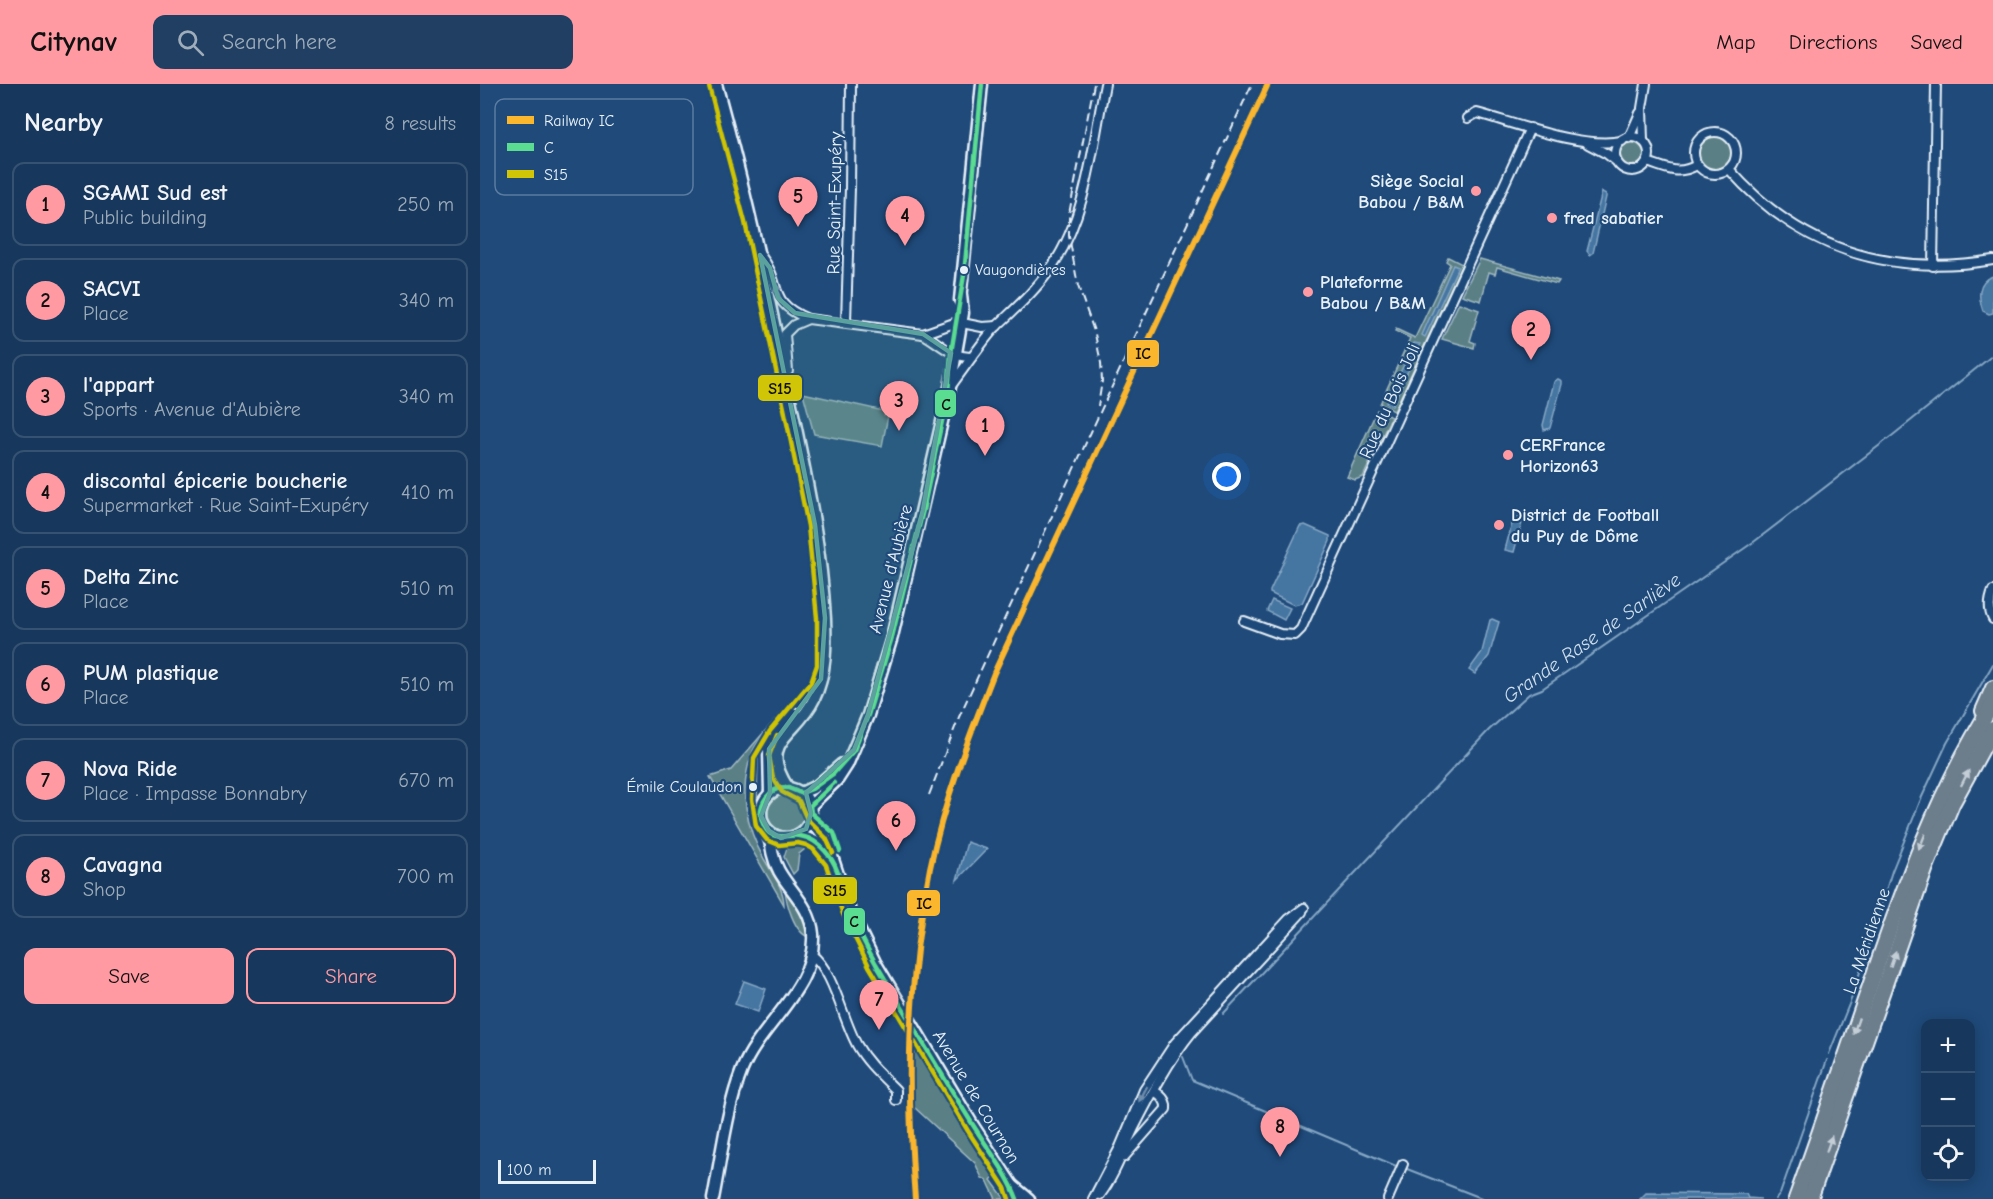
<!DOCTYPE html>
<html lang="en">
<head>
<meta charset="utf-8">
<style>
  :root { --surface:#17385c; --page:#203f62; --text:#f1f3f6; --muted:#9eacbb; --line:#365272; --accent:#ff9aa2 }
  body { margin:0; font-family:"Comic Neue",sans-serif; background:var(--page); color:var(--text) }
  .controls { position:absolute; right:18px; bottom:18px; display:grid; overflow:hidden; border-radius:12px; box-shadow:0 3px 15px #0003 }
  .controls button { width:54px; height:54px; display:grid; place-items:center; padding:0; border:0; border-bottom:2px solid var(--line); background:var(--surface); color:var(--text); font:30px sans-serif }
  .scale { position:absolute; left:18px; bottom:15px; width:98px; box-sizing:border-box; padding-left:6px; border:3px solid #e8f1f8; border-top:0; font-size:16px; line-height:21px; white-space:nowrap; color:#e8f1f8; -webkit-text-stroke:4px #1f4a7a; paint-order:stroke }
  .you { position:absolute; left:747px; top:393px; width:21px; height:21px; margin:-15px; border:4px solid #fff; border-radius:50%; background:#1a73e8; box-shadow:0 0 0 9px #1a73e833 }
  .badge { display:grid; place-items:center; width:39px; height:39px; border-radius:50%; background:var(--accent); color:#111; font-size:20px; font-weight:700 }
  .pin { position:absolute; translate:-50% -50px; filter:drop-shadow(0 2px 3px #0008) }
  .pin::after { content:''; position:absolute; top:32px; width:21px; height:18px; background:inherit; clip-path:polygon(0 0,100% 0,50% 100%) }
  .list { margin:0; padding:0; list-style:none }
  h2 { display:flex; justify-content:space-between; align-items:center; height:78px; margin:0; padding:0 24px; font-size:26px }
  h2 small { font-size:20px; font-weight:400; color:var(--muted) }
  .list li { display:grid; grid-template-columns:39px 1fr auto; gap:18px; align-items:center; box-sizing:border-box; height:84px; margin:0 12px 12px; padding:0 12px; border:2px solid var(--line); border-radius:12px }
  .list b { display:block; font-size:22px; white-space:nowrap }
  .list p { margin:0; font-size:20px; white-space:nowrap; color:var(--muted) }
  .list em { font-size:20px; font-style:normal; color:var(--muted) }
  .actions { display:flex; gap:12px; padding:18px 24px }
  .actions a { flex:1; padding:14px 0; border:2px solid var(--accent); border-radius:12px; text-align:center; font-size:21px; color:var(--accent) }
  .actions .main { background:var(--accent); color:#111 }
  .icon { flex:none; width:33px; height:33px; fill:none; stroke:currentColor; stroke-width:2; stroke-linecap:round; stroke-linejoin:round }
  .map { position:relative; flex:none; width:1513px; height:1115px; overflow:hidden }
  header { display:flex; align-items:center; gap:36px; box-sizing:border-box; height:84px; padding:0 30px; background:var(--accent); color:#111 }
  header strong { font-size:28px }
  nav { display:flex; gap:33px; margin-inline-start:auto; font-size:21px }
  .search { width:420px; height:54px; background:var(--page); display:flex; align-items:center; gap:15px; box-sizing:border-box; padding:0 21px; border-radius:12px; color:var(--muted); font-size:22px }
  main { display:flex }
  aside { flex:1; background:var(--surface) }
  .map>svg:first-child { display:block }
</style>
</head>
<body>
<header>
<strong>Citynav</strong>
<div class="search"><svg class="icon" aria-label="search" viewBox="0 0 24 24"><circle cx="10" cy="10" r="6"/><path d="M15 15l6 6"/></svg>Search here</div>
<nav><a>Map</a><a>Directions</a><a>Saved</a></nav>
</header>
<main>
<aside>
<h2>Nearby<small>8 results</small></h2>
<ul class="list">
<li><span class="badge">1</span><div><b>SGAMI Sud est</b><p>Public building</p></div><em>250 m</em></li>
<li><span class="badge">2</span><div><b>SACVI</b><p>Place</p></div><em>340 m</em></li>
<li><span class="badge">3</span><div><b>l'appart</b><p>Sports · Avenue d'Aubière</p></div><em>340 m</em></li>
<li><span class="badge">4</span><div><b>discontal épicerie boucherie</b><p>Supermarket · Rue Saint-Exupéry</p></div><em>410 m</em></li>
<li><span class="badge">5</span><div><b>Delta Zinc</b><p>Place</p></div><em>510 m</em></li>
<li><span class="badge">6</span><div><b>PUM plastique</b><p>Place</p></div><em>510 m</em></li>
<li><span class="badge">7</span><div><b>Nova Ride</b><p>Place · Impasse Bonnabry</p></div><em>670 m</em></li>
<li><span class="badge">8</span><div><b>Cavagna</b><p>Shop</p></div><em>700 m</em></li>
</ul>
<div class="actions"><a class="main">Save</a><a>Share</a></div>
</aside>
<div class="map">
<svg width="1513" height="1115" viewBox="0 0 1513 1115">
  <rect width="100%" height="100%" fill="#1f4a7a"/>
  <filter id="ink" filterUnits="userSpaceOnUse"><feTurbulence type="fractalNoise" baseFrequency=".0167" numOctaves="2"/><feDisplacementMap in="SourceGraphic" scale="12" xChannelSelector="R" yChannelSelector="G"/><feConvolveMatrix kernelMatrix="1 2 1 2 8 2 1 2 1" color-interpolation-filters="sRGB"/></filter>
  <g filter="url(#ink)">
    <g fill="#5a8086" stroke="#a1b8bf" stroke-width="1.5">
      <circle cx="1234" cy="69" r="18"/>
      <circle cx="1152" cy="71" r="12"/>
      <path d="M968,173L982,180L914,327L900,320L930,254L915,247L916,245L935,254L970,180L966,177Z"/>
      <path d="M1000,175L1079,197L1077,200L1017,183L1015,190L1009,188L1001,217L982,211Z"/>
      <path d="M979,219L999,226L990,257L995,259L994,264L962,255Z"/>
      <path d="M323,309L404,327V331L408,332L402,362L334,350Z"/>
      <path d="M897,326L911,333L883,393L875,396L867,393Z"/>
      <path d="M318,609C308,633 279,647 271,672C259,706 266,744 284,775C292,789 304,804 304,821L230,693L251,686Z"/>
      <path d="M278,671L277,719L288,763L286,766C270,728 268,711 278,671Z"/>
      <circle cx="306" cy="729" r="18"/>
      <path d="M314,759L330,761L319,770L317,786L313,790L304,773L307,764Z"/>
      <path d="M305,805C317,821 325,833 329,853C314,849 306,818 305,805Z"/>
      <path d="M433,953L516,1090L511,1096L525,1115H516L507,1096L502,1094L495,1079L435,1024H431Z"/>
    </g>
    <g fill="#4475a1" stroke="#86a7c4" stroke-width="1.5">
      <path d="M1122,108L1126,110V113L1113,169L1110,171L1107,167Z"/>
      <path d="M973,181L978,183L945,253L942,251Z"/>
      <path d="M1513,192V229L1509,230L1503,227C1498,213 1497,197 1513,192Z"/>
      <path d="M934,259L940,260L912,322L906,319Z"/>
      <path d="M1078,295L1082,297V300L1070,344L1064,346L1063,341L1074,298Z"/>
      <path d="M1034,432L1043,435L1034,468L1025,466Z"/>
      <path d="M825,441L850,452V457L822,519L814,521L790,509V507L820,442Z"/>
      <path d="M792,516L810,524L804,536L787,527Z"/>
      <path d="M1012,535L1019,538L1009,572L995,590L989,586L1002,568L1010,536Z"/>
      <path d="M487,758L507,765L477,796Z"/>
      <path d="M264,897L286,905L278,928L255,920Z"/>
      <path d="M1166,1109L1266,1110L1268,1114L1281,1115H1160Z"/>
    </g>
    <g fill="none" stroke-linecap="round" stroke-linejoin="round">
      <g stroke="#86a7c4" stroke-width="2">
        <path d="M743,930L1009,646L1049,610L1062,605L1275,457L1413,351L1513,271"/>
        <path d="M1349,970L1372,913L1412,787L1441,715L1467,659L1513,580"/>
        <path d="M703,973L712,996L916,1082"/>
        <path d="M927,1085L1004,1115"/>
        <path d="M1296,1115L1300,1110L1347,976"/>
      </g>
      <defs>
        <g id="street">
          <path d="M988,34L997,29C1037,40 1102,65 1142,57"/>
          <circle cx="1235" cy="69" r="21"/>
          <circle cx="1152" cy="70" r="17"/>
          <path d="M1149,54L1160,29"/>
          <path d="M1163,57L1162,24L1166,0"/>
          <path d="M1108,60L1127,70L1136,77"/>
          <path d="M1167,78C1187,84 1197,92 1217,81"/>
          <path d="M1249,85C1319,165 1409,193 1513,176"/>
          <path d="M281,172C304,201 285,217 328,235L443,250C460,259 472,274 492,273C500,263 508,250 518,241C537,223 556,206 571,184C607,133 613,60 625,0"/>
          <path d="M1453,182L1456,0"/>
          <path d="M366,238L370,104L371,0"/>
          <path d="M443,250L477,238L502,243L517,242"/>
          <path d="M308,287L305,250L314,241L328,235"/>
          <path d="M471,302L492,273"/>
          <path d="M1513,507C1509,517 1508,526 1513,535"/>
          <path d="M764,537L800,550L815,551L821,545L1050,44"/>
          <path d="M332,871C353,886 363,936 377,961C387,979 402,992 416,1006V1016"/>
          <path d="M644,1073L686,1025C687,1017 681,1011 674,1007"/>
          <path d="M620,1111C635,1091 643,1067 654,1044C671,1011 689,976 712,948L822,828"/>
          <path d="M613,1115L640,1063L664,1006L695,959L809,835L824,824"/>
          <path d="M908,1115L923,1080"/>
        </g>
        <g id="secondary">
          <path d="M236,0C264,100 286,200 307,301C323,379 341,456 345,535C346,561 346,591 334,615C316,653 277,656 308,704"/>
          <path d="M480,216L502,0"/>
          <circle cx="306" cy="729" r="25"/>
          <path d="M290,709L289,665L296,652L315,630"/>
          <path d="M321,709L338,701L362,680"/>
          <path d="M330,722L358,695L367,681L388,631L412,553L470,303L483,229L481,211"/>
          <path d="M330,736L345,754L349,763L370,827L395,878L494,1043L532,1101L537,1115"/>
          <path d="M318,751L338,759L349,772"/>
          <path d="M532,1101L549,1115"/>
          <path d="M233,1115C241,1074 247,1024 262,986C281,939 336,905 333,850C331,824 311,808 299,787C292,774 291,762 289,747"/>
        </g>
        <g id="highway">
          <path d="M1503,627L1513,604"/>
          <path d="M1316,1115C1342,1043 1366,971 1391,899C1424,802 1458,707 1513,620"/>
          <path d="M1330,1115L1446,783L1472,720L1513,645"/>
        </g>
      </defs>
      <use href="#street" stroke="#e8f1f8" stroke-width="12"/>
      <use href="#secondary" stroke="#e8f1f8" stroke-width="15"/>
      <use href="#highway" stroke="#e8f1f8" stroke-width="18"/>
      <use href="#street" stroke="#1f4a7a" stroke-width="8"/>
      <use href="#secondary" stroke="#1f4a7a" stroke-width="10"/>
      <use href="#highway" stroke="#6c7d8b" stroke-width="14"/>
      <g stroke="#e8f1f8" stroke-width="2" stroke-dasharray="9 4.5" stroke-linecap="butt">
        <path d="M614,0L589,130V152L598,202L615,250L621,279L622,297L618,322"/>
        <path d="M449,711L479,633L772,0"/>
      </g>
      <defs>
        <g id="bus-1">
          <path d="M502,0L484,191L471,269L468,309L443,426L412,553L388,631L374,666L353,690L332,705L321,709C317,708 312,705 308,704C290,701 277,721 282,737C290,761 306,749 320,752C334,754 344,764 352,776C361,790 363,811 370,827C377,845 387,864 396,880C428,934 460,988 493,1041C508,1065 527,1088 537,1115"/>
          <path d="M354,699L330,722L331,729L354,749L360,767"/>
        </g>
        <g id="bus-2">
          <path d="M229,2L265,138L311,358L328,442L337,534V581L331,598L290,647L274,674L272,715L276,742L287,756L299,761L318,759L326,761L333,765L346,781L363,830L389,882L488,1047L525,1104L529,1115"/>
          <path d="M297,651L289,672L293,694L302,708L319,717L327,735L346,754L353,769"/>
        </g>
      </defs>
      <use href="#bus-1" stroke="#1f4a7a" stroke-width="9"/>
      <use href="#bus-2" stroke="#1f4a7a" stroke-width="9"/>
      <use href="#bus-1" stroke="#5adc91" stroke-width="4.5"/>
      <use href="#bus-2" stroke="#d0c506" stroke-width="4.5"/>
      <defs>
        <path id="rail-1" d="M435,1115C426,1000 427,898 450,784C464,717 489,653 514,589L788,0"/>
      </defs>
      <use href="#rail-1" stroke="#1f4a7a" stroke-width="10"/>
      <use href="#rail-1" stroke="#fab62d" stroke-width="6"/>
    </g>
    <defs><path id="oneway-solid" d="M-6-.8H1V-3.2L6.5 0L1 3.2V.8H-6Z" transform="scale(1.5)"/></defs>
    <g fill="#6f8dac">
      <use href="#oneway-solid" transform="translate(298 208) rotate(-110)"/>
      <use href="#oneway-solid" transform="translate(663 1010) rotate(118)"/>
    </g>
    <g fill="#c3ced7">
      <use href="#oneway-solid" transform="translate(1485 694) rotate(-63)"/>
      <use href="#oneway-solid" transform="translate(1442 758) rotate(112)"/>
      <use href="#oneway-solid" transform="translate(1413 875) rotate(-71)"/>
      <use href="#oneway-solid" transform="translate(1376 942) rotate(109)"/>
      <use href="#oneway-solid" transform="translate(1349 1060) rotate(-71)"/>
    </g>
  </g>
  <path fill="#5ba19e" fill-opacity="0.2" stroke="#5ba19e" stroke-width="4.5" stroke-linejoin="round" d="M280,171L290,184L298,214L315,229L443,250L471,269L443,426L388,631L374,666L326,709L331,729L326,745L301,754L289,747L281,732L290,709L289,665L341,595L345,534L335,441Z"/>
  <g fill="#ff9aa2" stroke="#1f4a7a" stroke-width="2">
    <circle cx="996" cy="107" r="6"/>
    <circle cx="1072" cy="134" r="6"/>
    <circle cx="828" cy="208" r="6"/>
    <circle cx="1028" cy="371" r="6"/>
    <circle cx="1019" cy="441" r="6"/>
  </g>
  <g fill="#e8f1f8" stroke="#1f4a7a" stroke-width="2">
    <circle cx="484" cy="186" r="5"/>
    <circle cx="273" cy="703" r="5"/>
  </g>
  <g text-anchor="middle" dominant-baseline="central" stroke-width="4.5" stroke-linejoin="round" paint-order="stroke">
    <g font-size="16" fill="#e8f1f8" stroke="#1f4a7a" text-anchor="start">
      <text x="495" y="186">Vaugondières</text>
      <text x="262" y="703" text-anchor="end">Émile Coulaudon</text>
    </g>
    <g font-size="18" font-weight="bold" fill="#e8f1f8" stroke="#1f4a7a" text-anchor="start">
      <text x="984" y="97" text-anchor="end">Siège Social<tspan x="984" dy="21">Babou / B&amp;M</tspan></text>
      <text x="1084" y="134">fred sabatier</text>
      <text x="840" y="198">Plateforme<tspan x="840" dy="21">Babou / B&amp;M</tspan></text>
      <text x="1040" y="361">CERFrance<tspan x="1040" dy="21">Horizon63</tspan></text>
      <text x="1031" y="431">District de Football<tspan x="1031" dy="21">du Puy de Dôme</tspan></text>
    </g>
    <g font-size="18" fill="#e8f1f8" stroke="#1f4a7a">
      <text transform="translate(355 119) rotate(-89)">Rue Saint-Exupéry</text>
      <text transform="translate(910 317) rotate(-66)">Rue du Bois Joli</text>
      <text transform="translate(411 485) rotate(-76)">Avenue d'Aubière</text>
      <text transform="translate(1387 857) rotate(-71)">La Méridienne</text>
      <text transform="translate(496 1013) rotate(59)">Avenue de Cournon</text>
    </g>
    <g font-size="20" font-style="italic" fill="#cfdeeb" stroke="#1f4a7a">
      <text transform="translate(1112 554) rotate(-35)">Grande Rase de Sarliève</text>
    </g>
  </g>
  <rect x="15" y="15" width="198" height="96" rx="9" fill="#1f4a7a" stroke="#5b7ca0" stroke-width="1.5"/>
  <rect x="27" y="32" width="27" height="8" fill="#fab62d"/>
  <rect x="27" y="59" width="27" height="8" fill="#5adc91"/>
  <rect x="27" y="86" width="27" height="8" fill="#d0c506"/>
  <g font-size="16" fill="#e8f1f8">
    <text x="64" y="42">Railway IC</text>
    <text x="64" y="69">C</text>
    <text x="64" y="96">S15</text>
  </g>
  <g stroke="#1f4a7a" stroke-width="2">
    <rect x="646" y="255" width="34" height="29" rx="6" fill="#fab62d"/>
    <rect x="277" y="290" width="46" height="28" rx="6" fill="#d0c506"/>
    <rect x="454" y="305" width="23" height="29" rx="6" fill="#5adc91"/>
    <rect x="332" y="792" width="46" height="29" rx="6" fill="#d0c506"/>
    <rect x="426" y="805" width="35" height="28" rx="6" fill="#fab62d"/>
    <rect x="363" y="823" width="23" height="29" rx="6" fill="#5adc91"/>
  </g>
  <g font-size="16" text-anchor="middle" font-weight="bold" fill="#111">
    <text x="663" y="275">IC</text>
    <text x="300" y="310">S15</text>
    <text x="466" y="326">C</text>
    <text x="355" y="812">S15</text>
    <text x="444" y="825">IC</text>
    <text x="374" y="843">C</text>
  </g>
</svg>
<div class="controls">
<button>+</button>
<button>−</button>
<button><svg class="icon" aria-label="locate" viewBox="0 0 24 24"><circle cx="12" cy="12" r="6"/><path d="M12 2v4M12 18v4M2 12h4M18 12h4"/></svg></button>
</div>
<div class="scale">100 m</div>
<div class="you"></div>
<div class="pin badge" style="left:505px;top:372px">1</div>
<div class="pin badge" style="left:1051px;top:276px">2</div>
<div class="pin badge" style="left:419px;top:347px">3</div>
<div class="pin badge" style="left:425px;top:162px">4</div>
<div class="pin badge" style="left:318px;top:143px">5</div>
<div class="pin badge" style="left:416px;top:767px">6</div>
<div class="pin badge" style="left:399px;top:946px">7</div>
<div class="pin badge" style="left:800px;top:1073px">8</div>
</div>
</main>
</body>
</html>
